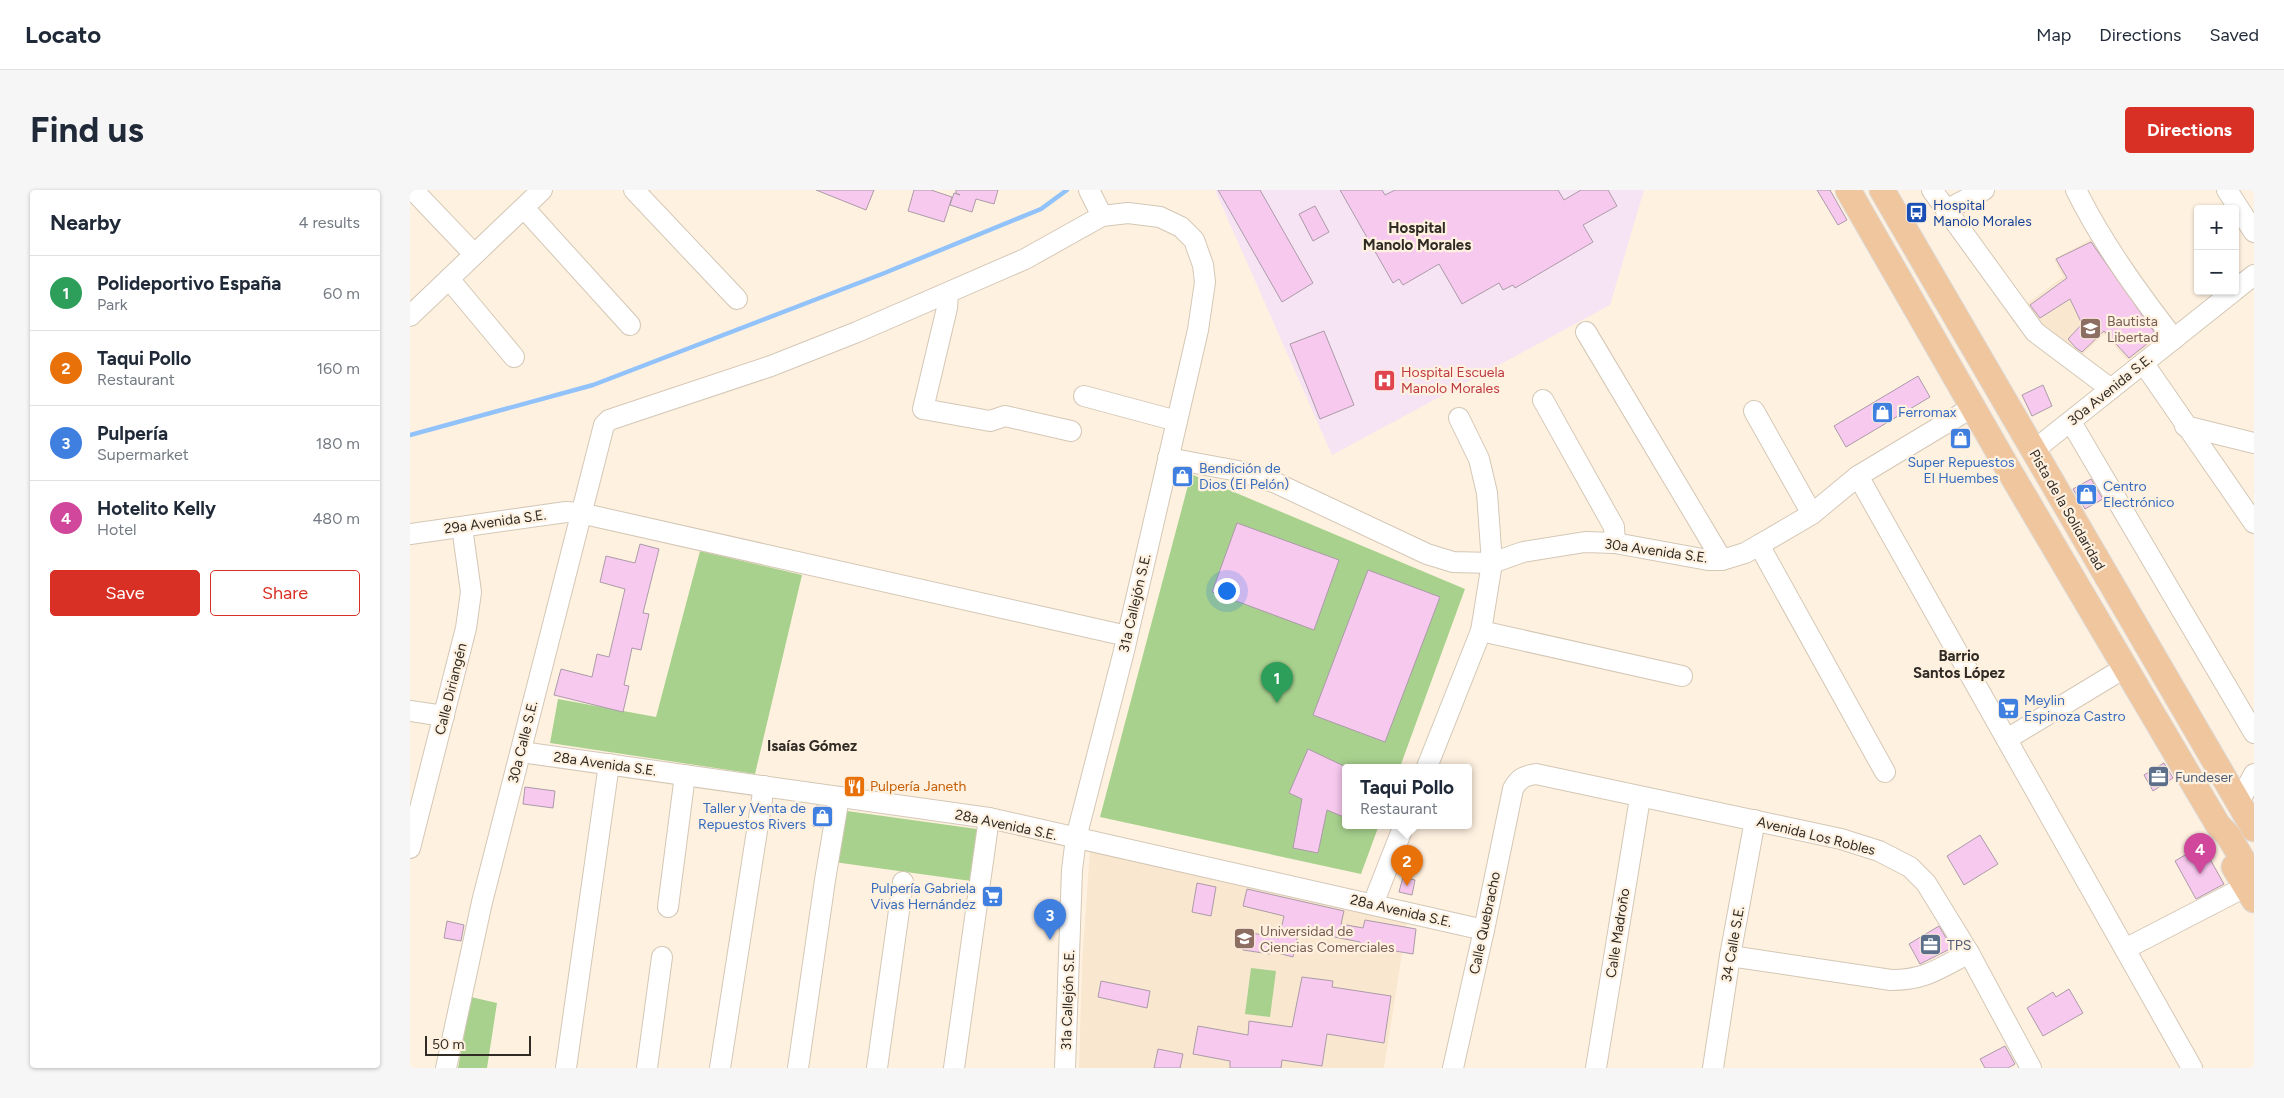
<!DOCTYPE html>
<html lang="en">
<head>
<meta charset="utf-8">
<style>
  :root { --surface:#fff; --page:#f6f6f7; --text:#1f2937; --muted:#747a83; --line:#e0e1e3; --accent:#d93025 }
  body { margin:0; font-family:Figtree,sans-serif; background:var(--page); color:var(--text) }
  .controls { position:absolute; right:15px; top:15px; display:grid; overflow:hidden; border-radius:5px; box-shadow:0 1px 4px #0004 }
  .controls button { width:45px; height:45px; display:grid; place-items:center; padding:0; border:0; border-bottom:1px solid var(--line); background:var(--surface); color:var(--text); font:25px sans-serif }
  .scale { position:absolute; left:15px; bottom:12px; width:106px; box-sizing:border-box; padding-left:5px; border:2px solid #302b25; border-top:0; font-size:14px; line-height:18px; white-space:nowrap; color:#302b25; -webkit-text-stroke:4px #fff1e0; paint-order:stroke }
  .you { position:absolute; left:816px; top:400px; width:18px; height:18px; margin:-12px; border:4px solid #fff; border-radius:50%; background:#1a73e8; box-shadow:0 0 0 8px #1a73e833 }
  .badge { display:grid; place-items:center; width:32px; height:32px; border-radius:50%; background:var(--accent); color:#fff; font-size:16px; font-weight:700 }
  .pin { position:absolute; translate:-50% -41px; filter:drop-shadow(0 1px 2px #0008) }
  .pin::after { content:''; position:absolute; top:26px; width:18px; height:15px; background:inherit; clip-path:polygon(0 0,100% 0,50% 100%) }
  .popup { position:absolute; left:932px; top:574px; width:130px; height:65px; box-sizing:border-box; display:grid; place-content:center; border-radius:5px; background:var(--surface); filter:drop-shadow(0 1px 4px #0005); font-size:16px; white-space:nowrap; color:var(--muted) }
  .popup b { font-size:19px; color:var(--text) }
  .popup::after { content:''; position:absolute; left:50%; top:100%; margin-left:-10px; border:10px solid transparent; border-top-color:var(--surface) }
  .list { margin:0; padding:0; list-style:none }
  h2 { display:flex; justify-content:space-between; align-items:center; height:65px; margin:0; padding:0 20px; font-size:21px }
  h2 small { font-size:16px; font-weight:400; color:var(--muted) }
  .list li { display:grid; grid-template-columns:32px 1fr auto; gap:15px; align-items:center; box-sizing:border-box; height:75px; padding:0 20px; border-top:1px solid var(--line) }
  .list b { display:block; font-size:19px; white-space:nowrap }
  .list p { margin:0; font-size:16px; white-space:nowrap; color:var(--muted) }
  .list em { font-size:16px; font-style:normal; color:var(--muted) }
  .actions { display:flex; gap:10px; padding:15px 20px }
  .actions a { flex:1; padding:11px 0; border:1px solid var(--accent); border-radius:5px; text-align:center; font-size:18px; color:var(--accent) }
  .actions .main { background:var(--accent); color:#fff }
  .map { position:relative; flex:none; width:1844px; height:878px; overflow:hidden; border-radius:5px }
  header { display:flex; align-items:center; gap:30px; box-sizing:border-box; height:70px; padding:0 25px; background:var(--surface); border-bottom:1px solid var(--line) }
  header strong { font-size:24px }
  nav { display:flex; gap:28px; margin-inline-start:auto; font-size:18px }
  .intro { display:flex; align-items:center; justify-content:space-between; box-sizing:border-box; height:120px; padding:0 30px }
  h1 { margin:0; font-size:35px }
  .button { padding:12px 22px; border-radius:5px; background:var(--accent); color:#fff; font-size:18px; font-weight:700 }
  main { display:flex; gap:30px; padding:0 30px }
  aside { flex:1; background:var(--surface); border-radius:5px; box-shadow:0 1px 4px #0004 }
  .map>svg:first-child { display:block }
</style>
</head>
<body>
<header>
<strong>Locato</strong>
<nav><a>Map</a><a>Directions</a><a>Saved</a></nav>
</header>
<div class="intro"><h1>Find us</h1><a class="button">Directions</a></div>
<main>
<aside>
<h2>Nearby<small>4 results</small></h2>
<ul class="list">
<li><span class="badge" style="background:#2e9e5b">1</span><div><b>Polideportivo España</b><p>Park</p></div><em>60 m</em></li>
<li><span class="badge" style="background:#e8710a">2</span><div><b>Taqui Pollo</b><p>Restaurant</p></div><em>160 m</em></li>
<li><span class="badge" style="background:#3f7fe0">3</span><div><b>Pulpería</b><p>Supermarket</p></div><em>180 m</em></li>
<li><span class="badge" style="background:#d1479c">4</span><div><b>Hotelito Kelly</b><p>Hotel</p></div><em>480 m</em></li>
</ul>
<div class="actions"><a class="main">Save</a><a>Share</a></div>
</aside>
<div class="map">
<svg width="1844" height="878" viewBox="0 0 1844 878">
  <rect width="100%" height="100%" fill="#fff1e0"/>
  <g fill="#f9e7cf">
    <path d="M1685,47L1751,145L1718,171L1694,144L1671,166L1625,134L1614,116L1653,87L1644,69Z"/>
    <path d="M680,660L998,726L974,878H669L672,773Z"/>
  </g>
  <path fill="#f6e3f3" d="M805,0H1234L1200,115L922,265Z"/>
  <g fill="#a8d18e">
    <path d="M781,284L1055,399L990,577H936V635H969L951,684L690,627Z"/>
    <path d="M290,361L392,385L345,584L140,553L148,509L246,527Z"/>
    <path d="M430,620L567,639L561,691L424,672Z"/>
    <path d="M841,778L866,781L860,827L835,824Z"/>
    <path d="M61,807L87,813L77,878H48Z"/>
  </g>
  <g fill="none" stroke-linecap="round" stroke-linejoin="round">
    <path stroke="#92c2fa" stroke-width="4.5" d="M0,245L183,195L472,84L631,19L657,0"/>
  </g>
  <g fill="#f7c9ef" stroke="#ab9ba8">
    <path d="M406,0H464L456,20Z"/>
    <path d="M504,0H521L542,7L534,32L498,21Z"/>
    <path d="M546,0H588L584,14L566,9L562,22L540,15L544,3L550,5L546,3Z"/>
    <path d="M808,0H850L903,93L872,112Z"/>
    <path d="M930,0H972L975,5L985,0H1148L1154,10L1171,0H1198L1207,16L1173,35L1183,52L1105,98L1103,95L1093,100L1089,93L1052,114L1029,74L993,95L989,89L983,93Z"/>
    <path d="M1407,0H1420L1437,30L1428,35Z"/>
    <path d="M905,16L919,42L903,51L889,24Z"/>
    <path d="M1681,52L1747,146L1719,168L1694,141L1672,162L1666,158L1658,149L1672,134L1660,109L1630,128L1620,115L1657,88L1646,69Z"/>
    <path d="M914,141L944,215L910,229L880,154Z"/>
    <path d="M1508,186L1520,207L1436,257L1424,236Z"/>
    <path d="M1633,195L1642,216L1622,226L1612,205Z"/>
    <path d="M1681,289L1693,309L1675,319L1663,299Z"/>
    <path d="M827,333L929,370L904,440L802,402Z"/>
    <path d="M230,354L249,359L233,423L239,424L231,460L222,458L214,495L219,496L213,522L144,505L151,479L182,487L187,464L199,467L215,399L190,392L196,366L225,373Z"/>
    <path d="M958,380L1030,407L975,552L903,525Z"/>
    <path d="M898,559L936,577V628L917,620L908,663L883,658L892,609L879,603Z"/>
    <path d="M1754,573L1763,588L1743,601L1734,585Z"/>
    <path d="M115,597L145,601L143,618L113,614Z"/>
    <path d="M406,616L415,617L412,637L403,636Z"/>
    <path d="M1570,645L1588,674L1554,695L1537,666Z"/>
    <path d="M1792,655L1814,694L1786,709L1765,671Z"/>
    <path d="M993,687L1005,690L1002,705L989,702Z"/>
    <path d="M787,693L806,697L801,726L782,722Z"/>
    <path d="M837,699L934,721L931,734L953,738L955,730L1006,739L1003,764L950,755V752L889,740L883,767L860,761V764L833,760L836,742L869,748L874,726L833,716Z"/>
    <path d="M37,731L54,735L51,751L34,748Z"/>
    <path d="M1529,736L1542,758L1510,774L1499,754Z"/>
    <path d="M892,787L923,791L922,797L981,806L974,853L917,844L912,876L872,870L871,878H820V871L783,864L788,836L838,845L839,831L882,837Z"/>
    <path d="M691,791L740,801L737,818L688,807Z"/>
    <path d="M1659,799L1673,823L1633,846L1617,818L1643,802L1646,807Z"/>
    <path d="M1595,856L1605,874L1598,878H1575L1570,869Z"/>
    <path d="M748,859L773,864L770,878H744Z"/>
  </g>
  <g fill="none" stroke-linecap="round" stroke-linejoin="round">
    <defs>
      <g id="minor">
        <path d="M3,0L64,64"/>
        <path d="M224,0L327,109"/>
        <path d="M679,0L692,26"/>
        <path d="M1522,0L1625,142L1701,199"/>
        <path d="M1666,0C1693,54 1727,101 1764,149"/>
        <path d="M1817,0L1844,42"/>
        <path d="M114,18L220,135"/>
        <path d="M1536,20L1574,0"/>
        <path d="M39,89L104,167"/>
        <path d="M1825,100L1844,85"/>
        <path d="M538,103L537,118L513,219L580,231L595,226L661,241"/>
        <path d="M0,126L132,0"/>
        <path d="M1176,142L1312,370"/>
        <path d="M1734,174L1844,333"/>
        <path d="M674,206L767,231"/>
        <path d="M1133,210L1204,337L1205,353"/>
        <path d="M1344,221L1402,324"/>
        <path d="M1661,232L1844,543"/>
        <path d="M1775,236L1844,253"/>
        <path d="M1623,261L1824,101"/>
        <path d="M758,268L828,281L866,293L1017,364L1043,372L1082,373L1113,362L1175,352L1205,353L1298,370H1312L1335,363L1349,355L1402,324L1448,286L1563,217"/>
        <path d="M1448,286L1782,878"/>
        <path d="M0,344L156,322L170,323C353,363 535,406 717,446"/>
        <path d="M1349,355L1475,582"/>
        <path d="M1071,441L1272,486"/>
        <path d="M0,521L34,526"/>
        <path d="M1597,549L1716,477"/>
        <path d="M111,562L579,628L1074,740"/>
        <path d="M1017,577L1071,441L1082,373L1077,303L1069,269L1049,228"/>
        <path d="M1828,614L1844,584"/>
        <path d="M0,658L56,438L61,402L52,337"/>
        <path d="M963,714L994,635"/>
        <path d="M258,717L275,585"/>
        <path d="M1715,759L1835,697"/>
        <path d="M1320,766L1481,790C1516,790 1530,778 1559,763"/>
        <path d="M36,878L72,712L194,235L199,230L361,176L447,142L615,69L692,26L718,23L750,27L771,37L784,50L793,75L795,92L788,140L714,461L666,648L662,680L655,878"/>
        <path d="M156,878L199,574"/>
        <path d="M237,878L252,767"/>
        <path d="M310,878L354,596"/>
        <path d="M388,878L415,690L429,607"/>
        <path d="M467,878L493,692"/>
        <path d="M544,878L579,628"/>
        <path d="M1043,878L1074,740L1103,599C1109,588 1114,586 1126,584L1431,649L1469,661L1500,677L1516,693L1559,763L1621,878"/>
        <path d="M1186,878L1230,608"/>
        <path d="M1303,878L1320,766L1345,630"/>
      </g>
      <g id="major">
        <path d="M1438,0L1597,277L1808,635L1818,645L1844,689"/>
        <path d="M1472,0L1844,639"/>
        <path d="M1824,677L1844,710"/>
      </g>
    </defs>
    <use href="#minor" stroke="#d4c7b6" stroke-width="22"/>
    <use href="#major" stroke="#dedddc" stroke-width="27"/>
    <use href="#minor" stroke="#fff" stroke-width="20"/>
    <use href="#major" stroke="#efc69e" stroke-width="25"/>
  </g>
  <defs>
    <symbol id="bus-square" viewBox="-11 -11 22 22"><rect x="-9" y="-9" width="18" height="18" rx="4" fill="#1a4fb4" stroke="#fff1e0"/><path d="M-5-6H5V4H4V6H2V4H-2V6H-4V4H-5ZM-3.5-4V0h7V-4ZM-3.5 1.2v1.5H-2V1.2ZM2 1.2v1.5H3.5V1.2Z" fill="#fff"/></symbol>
    <symbol id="school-square" viewBox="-11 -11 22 22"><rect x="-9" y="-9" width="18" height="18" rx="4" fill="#8d6e63" stroke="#fff1e0"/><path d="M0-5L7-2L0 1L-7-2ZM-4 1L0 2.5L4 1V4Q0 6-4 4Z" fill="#fff"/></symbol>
    <symbol id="hospital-square" viewBox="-11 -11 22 22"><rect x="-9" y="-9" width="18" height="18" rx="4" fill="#e0444e" stroke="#fff1e0"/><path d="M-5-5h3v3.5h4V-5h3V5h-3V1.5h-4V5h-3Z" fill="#fff"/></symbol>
    <symbol id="shop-square" viewBox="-11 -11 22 22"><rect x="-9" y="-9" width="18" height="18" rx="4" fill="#3f7fe0" stroke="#fff1e0"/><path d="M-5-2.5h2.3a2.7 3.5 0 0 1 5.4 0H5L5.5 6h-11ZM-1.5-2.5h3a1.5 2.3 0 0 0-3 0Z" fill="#fff"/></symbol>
    <symbol id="supermarket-square" viewBox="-11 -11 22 22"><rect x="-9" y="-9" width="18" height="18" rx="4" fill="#3f7fe0" stroke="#fff1e0"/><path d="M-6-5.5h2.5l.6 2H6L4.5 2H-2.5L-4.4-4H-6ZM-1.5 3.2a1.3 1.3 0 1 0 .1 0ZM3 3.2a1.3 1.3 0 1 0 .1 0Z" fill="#fff"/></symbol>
    <symbol id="office-square" viewBox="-11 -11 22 22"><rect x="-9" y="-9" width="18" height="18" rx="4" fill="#5c6f8a" stroke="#fff1e0"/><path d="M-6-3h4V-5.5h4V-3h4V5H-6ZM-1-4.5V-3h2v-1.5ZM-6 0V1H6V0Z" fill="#fff"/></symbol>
    <symbol id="restaurant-square" viewBox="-11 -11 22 22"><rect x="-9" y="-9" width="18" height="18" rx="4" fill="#e8710a" stroke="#fff1e0"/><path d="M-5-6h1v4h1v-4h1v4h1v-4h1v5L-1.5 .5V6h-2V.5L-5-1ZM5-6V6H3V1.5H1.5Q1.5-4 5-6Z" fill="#fff"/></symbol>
    <symbol id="university-square" viewBox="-11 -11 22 22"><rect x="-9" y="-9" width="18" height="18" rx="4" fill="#8d6e63" stroke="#fff1e0"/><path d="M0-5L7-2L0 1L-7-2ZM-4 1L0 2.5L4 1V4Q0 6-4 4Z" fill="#fff"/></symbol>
  </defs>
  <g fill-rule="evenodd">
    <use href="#bus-square" x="1494" y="10" width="25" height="25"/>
    <use href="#school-square" x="1668" y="126" width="25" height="25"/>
    <use href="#hospital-square" x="962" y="178" width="25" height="25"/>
    <use href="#shop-square" x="1460" y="210" width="25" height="25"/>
    <use href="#shop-square" x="1538" y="236" width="25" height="25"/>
    <use href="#shop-square" x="760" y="274" width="25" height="25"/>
    <use href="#shop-square" x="1664" y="292" width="25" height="25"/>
    <use href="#supermarket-square" x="1586" y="506" width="25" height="25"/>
    <use href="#office-square" x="1736" y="574" width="25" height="25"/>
    <use href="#restaurant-square" x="432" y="584" width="25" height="25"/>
    <use href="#shop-square" x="400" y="614" width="25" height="25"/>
    <use href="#supermarket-square" x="570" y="694" width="25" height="25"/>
    <use href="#university-square" x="822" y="736" width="25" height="25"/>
    <use href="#office-square" x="1508" y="742" width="25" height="25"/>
  </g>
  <g text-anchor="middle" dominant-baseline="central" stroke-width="4.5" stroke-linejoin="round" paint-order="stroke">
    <g font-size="14" fill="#164399" stroke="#fff1e0" text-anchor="start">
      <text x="1523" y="15">Hospital<tspan x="1523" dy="16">Manolo Morales</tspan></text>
    </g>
    <g font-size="14" fill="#785e54" stroke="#fff1e0" text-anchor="start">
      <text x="1697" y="131">Bautista<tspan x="1697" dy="16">Libertad</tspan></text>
      <text x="850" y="741">Universidad de<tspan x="850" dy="16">Ciencias Comerciales</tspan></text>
    </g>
    <g font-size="14" fill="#be3a42" stroke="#fff1e0" text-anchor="start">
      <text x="991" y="182">Hospital Escuela<tspan x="991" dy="16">Manolo Morales</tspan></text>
    </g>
    <g font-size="14" fill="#302b25" stroke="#fff1e0">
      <text transform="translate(1700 200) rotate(-39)">30a Avenida S.E.</text>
      <text transform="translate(1657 320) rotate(60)">Pista de la Solidaridad</text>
      <text transform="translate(85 332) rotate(-8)">29a Avenida S.E.</text>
      <text transform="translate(1246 361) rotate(8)">30a Avenida S.E.</text>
      <text transform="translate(725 413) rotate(-77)">31a Callejón S.E.</text>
      <text transform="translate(41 499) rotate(-76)">Calle Diriangén</text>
      <text transform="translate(113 552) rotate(-76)">30a Calle S.E.</text>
      <text transform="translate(195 574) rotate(8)">28a Avenida S.E.</text>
      <text transform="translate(596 635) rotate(12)">28a Avenida S.E.</text>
      <text transform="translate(1406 646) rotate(14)">Avenida Los Robles</text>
      <text transform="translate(991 721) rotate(13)">28a Avenida S.E.</text>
      <text transform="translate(1075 733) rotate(-78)">Calle Quebracho</text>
      <text transform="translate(1208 743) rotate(-81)">Calle Madroño</text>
      <text transform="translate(1323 754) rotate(-80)">34 Calle S.E.</text>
      <text transform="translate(658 810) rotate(-88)">31a Callejón S.E.</text>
    </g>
    <g font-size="14" fill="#366cbe" stroke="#fff1e0" text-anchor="start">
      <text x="1488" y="222">Ferromax</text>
      <text x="1551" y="272" text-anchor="middle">Super Repuestos<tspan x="1551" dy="16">El Huembes</tspan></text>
      <text x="789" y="278">Bendición de<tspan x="789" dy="16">Dios (El Pelón)</tspan></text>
      <text x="1693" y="296">Centro<tspan x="1693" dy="16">Electrónico</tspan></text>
      <text x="1614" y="510">Meylin<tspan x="1614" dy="16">Espinoza Castro</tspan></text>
      <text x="396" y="618" text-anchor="end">Taller y Venta de<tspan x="396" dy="16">Repuestos Rivers</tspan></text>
      <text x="566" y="698" text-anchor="end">Pulpería Gabriela<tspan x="566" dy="16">Vivas Hernández</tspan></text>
    </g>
    <g font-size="14" fill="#4e5e75" stroke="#fff1e0" text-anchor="start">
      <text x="1765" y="587">Fundeser</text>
      <text x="1537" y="755">TPS</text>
    </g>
    <g font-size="14" fill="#c56008" stroke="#fff1e0" text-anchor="start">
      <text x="460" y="596">Pulpería Janeth</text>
    </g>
    <g font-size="15" font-weight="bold" fill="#302b25" stroke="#fff1e0">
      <text x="1007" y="38">Hospital<tspan x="1007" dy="17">Manolo Morales</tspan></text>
      <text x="1549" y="466">Barrio<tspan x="1549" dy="17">Santos López</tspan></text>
      <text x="402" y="556">Isaías Gómez</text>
    </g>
  </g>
</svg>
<div class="controls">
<button>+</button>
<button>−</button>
</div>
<div class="scale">50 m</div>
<div class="you"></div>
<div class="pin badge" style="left:867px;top:513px;background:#2e9e5b">1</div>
<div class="pin badge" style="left:997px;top:696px;background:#e8710a">2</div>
<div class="popup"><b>Taqui Pollo</b>Restaurant</div>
<div class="pin badge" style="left:640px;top:750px;background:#3f7fe0">3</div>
<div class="pin badge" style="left:1790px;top:684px;background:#d1479c">4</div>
</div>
</main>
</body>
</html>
